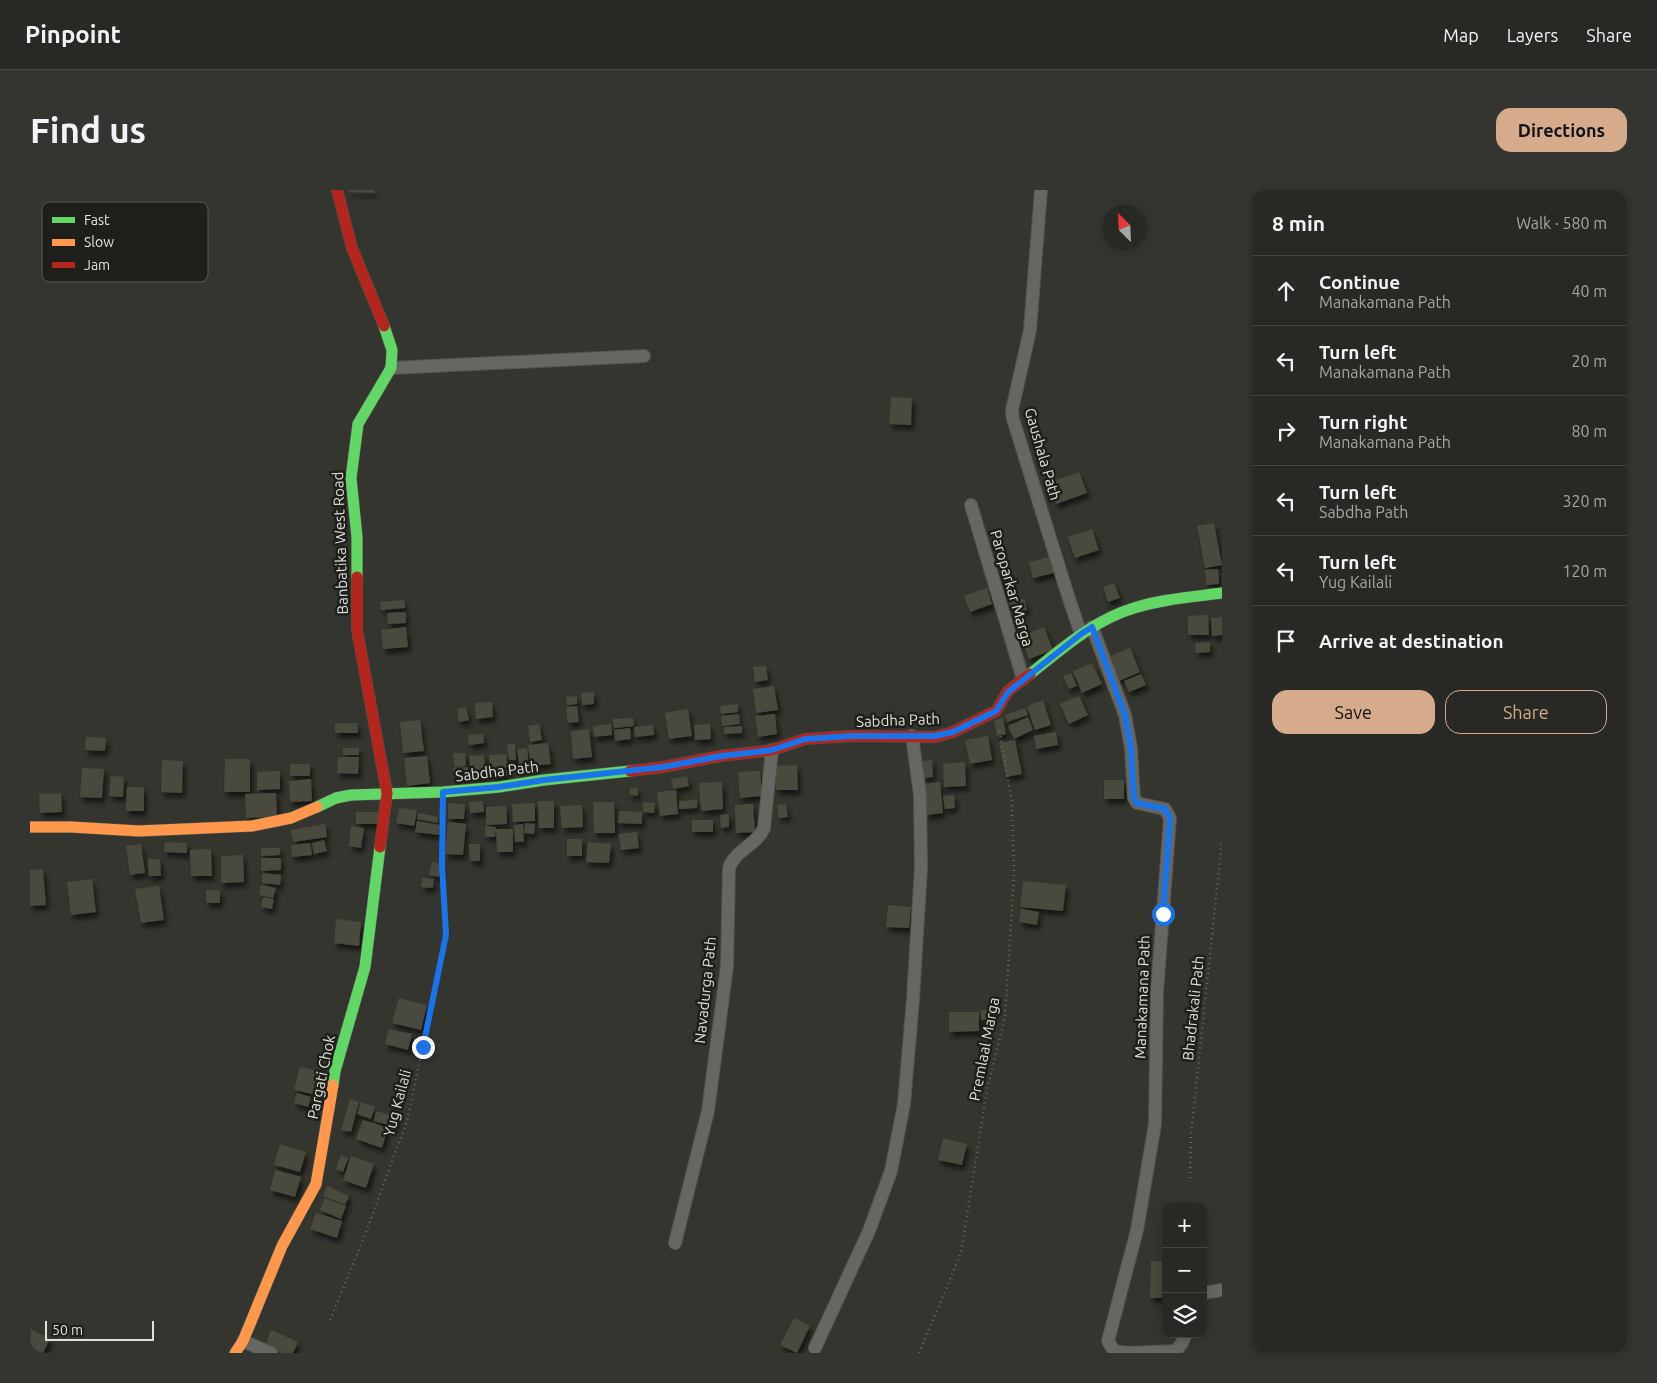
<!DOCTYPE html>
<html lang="en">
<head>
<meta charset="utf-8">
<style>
  :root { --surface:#282824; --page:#343431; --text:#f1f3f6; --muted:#a5a6a6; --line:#444441; --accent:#d6ab8b }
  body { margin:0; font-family:Ubuntu,sans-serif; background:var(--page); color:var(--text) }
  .controls { position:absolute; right:15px; bottom:15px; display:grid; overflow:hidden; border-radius:10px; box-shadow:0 2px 12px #0003 }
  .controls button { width:45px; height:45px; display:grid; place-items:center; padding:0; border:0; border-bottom:1px solid var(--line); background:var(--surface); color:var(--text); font:25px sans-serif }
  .compass { position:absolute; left:1072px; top:15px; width:45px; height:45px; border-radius:50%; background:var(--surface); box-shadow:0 2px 12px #0003; rotate:336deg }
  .scale { position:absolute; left:15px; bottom:12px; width:109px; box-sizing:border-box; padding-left:5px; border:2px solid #e1e1db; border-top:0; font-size:14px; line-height:18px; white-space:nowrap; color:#e1e1db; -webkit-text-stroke:4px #1e1e1a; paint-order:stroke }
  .stop { position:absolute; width:15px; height:15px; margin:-11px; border:4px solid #1a73e8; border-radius:50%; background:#fff }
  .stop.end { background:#1a73e8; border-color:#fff; box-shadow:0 1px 5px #0008 }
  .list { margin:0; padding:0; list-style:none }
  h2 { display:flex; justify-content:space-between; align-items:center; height:65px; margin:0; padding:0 20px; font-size:21px }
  h2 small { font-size:16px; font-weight:400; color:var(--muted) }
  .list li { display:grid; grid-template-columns:32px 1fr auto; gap:15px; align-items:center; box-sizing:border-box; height:70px; padding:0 20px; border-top:1px solid var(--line) }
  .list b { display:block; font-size:19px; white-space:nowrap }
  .list p { margin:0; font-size:16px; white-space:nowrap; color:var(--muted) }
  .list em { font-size:16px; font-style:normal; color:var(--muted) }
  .actions { display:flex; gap:10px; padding:15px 20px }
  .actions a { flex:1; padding:11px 0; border:1px solid var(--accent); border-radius:15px; text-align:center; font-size:18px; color:var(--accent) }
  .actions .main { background:var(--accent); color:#111 }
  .icon { flex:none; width:28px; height:28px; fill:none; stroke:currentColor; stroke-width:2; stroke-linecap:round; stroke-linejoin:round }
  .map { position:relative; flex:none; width:1192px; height:1163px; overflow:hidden; border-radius:15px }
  header { display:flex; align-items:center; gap:30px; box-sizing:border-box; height:70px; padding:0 25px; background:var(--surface); border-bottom:1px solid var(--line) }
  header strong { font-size:24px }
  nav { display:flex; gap:28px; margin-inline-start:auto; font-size:18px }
  .intro { display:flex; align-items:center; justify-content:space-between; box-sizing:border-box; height:120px; padding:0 30px }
  h1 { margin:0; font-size:35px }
  .button { padding:12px 22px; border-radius:15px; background:var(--accent); color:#111; font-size:18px; font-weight:700 }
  main { display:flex; gap:30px; padding:0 30px }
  aside { flex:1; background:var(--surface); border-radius:15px; box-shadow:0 2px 12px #0003 }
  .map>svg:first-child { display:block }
</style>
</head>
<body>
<header>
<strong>Pinpoint</strong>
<nav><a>Map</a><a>Layers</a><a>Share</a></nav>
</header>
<div class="intro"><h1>Find us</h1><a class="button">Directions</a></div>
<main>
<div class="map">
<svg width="1192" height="1163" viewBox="0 0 1192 1163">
  <defs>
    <filter id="shadow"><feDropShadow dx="3" dy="5" stdDeviation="2.5" flood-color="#0009"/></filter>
  </defs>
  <rect width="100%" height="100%" fill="#353530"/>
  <g fill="#4a493e" filter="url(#shadow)">
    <path d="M319,0H345L344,3L319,2Z"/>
    <path d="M861,207L882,208L881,235L859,234Z"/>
    <path d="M1049,282L1057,303L1026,314L1018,293Z"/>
    <path d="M1184,333L1192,375L1175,378L1167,336Z"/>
    <path d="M1062,339L1069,360L1045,368L1038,347Z"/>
    <path d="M1024,366L1028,382L1003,388L999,372Z"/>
    <path d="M1188,379L1189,394L1176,395L1175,380Z"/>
    <path d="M1084,393L1090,408L1078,412L1073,397Z"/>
    <path d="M957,398L962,414L940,422L934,406Z"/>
    <path d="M994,409L997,420L983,424L980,413Z"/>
    <path d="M374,410L375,418L351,420L350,412Z"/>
    <path d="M376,422V433L358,434L357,423Z"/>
    <path d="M1178,425L1179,445H1158V426Z"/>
    <path d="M1192,427V445L1182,446L1181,428Z"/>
    <path d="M376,437L378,457L353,459L351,440Z"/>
    <path d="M1014,437L1023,460L999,469L990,447Z"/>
    <path d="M1180,452V462L1166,463L1165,453Z"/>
    <path d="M1100,458L1110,482L1089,491L1078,467Z"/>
    <path d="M1062,473L1072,494L1052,503L1043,481Z"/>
    <path d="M736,476L738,490L725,492L723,477Z"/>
    <path d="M1041,483L1047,496L1039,499L1033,486Z"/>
    <path d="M1111,484L1116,495L1099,502L1094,491Z"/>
    <path d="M744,496L748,520L726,523L723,499Z"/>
    <path d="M564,502V514L552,515L551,503Z"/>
    <path d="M547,506V514L537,515L536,507Z"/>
    <path d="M1049,506L1058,525L1039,534L1030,514Z"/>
    <path d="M1013,510L1021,535L1005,540L997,516Z"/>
    <path d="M462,512L463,527L446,529L445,513Z"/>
    <path d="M708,514V522L691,524L690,516Z"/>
    <path d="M547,516L549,532L538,533L536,517Z"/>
    <path d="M436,517L439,530L429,532L427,519Z"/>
    <path d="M995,518L998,525L977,532L975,525Z"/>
    <path d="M658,519L662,546L639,549L635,523Z"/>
    <path d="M709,524L710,534L692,536L691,526Z"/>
    <path d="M745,524L747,544L728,547L725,526Z"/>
    <path d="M998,527L1003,540L984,549L978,536Z"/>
    <path d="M603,528L604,536L584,538L583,529Z"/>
    <path d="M973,528L976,544L967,546L964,530Z"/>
    <path d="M390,530L394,561L373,563L370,532Z"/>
    <path d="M305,533H327L328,543H305Z"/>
    <path d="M509,534L512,550L500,552L498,536Z"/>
    <path d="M581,534L582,545L564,547L563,536Z"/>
    <path d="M680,534L681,549L665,550L664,535Z"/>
    <path d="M623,535L624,545L605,547L604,537Z"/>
    <path d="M712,536V543L694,544V537Z"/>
    <path d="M600,538L601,549L585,551L584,540Z"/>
    <path d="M559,539L562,567L543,569L541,541Z"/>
    <path d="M1026,542L1028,555L1006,559L1004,546Z"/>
    <path d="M453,544L454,553L439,555L438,545Z"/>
    <path d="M958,546L962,570L940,574L935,550Z"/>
    <path d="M56,547L76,548L75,561L55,560Z"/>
    <path d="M985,550L992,584L976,587L969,553Z"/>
    <path d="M518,553L521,574L501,576L498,555Z"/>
    <path d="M477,554H485L486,570H479Z"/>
    <rect x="313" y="558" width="16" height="7"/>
    <path d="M497,558L499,577L490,579L487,559Z"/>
    <path d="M423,563H435L436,576L424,577Z"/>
    <path d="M476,564L478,578L460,580L459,565Z"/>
    <path d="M454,565L456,586L441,587L439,566Z"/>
    <path d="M397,566L400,593L377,596L374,568Z"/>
    <path d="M308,567H329L328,584L307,583Z"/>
    <path d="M195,569H220V602H194Z"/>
    <path d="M132,570L153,571L152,603L131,602Z"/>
    <path d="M902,570L903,587L893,588L892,571Z"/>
    <path d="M935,572L936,596L914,597L913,574Z"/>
    <rect x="260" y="574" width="20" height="12"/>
    <path d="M767,575L768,600H746L745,576Z"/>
    <path d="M438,577V586L424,587L423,578Z"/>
    <path d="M52,578L74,579L72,608L50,607Z"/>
    <path d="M477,580L478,586L462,587L461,581Z"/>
    <path d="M250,581V599L227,600V582Z"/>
    <path d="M730,581L732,606L710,608L708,582Z"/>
    <path d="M81,586L94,587L93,607L79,606Z"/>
    <path d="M657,586L659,596L643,599L641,589Z"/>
    <path d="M281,589L282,611L260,612L259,591Z"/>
    <rect x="1074" y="590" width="20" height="19"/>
    <path d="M692,592L693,619L671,621L669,593Z"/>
    <path d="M910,592L913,623L896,625L894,594Z"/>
    <path d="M97,597H114V621H96Z"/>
    <path d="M600,598H608V606L600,605Z"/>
    <path d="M646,600L648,624L630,626L627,602Z"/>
    <path d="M31,603L32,622L10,623L9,604Z"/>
    <path d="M246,603L247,627L216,628L215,604Z"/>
    <path d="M924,605L925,618L915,619L913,606Z"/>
    <path d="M667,610V618L649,619V611Z"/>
    <path d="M453,611L454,622L440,623L439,612Z"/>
    <path d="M508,611H524V638H509Z"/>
    <path d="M563,612H584L585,643H564Z"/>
    <path d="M613,612L625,613L624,623L613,622Z"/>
    <path d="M418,613L435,614L434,629H418Z"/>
    <path d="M505,613V631L483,632L482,614Z"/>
    <path d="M723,614L725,642L706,643L705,615Z"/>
    <path d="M756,614L758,627L749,628L747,615Z"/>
    <path d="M552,615L553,637L532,638L530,616Z"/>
    <path d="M476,616L477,634L456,635V617Z"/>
    <path d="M369,618L387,620L384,636L366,633Z"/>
    <path d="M589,621L612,622V634L588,633Z"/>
    <rect x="326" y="622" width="22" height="12"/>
    <path d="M388,623L408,627L407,633L387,629Z"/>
    <path d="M699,624V637L691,638L690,625Z"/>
    <rect x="662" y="630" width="21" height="12"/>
    <path d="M387,631L410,635L409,645L385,642Z"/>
    <path d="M418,632L436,634L433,665L415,664Z"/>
    <path d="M495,633L505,634L504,644L494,643Z"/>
    <path d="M295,634L297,647L263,652L261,640Z"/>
    <path d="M493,634L494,652H485L484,635Z"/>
    <path d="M321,636L334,638L331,658L319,656Z"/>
    <path d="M455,636L466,637L465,647H455Z"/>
    <path d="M466,639H483V662H467Z"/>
    <path d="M607,642L609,658L591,660L589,644Z"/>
    <rect x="537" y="649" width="15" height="17"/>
    <path d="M294,650L297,661L284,664L282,653Z"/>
    <path d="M135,652L157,653V663L134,662Z"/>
    <path d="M558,652L581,654L579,673L556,672Z"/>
    <path d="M280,653L282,665L262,667L261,655Z"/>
    <path d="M111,654L115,683L100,685L96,656Z"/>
    <path d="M439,654H450V671H440Z"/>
    <path d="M231,658H250V665L231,666Z"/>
    <path d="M181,659L182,686H161L160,660Z"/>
    <path d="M213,665L214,692L191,693V666Z"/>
    <path d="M231,668H251V680L231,681Z"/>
    <path d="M118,669H130L131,686H119Z"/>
    <path d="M402,672L412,674L409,687L399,685Z"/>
    <path d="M13,679L16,715L0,716V680Z"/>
    <path d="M232,683L251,685L250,695L232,693Z"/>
    <path d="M392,688L404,689L403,698L391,697Z"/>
    <path d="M62,689L66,722L41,725L37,692Z"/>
    <path d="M993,691L1036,695L1033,721L990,717Z"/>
    <path d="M231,695L246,698L243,708L229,705Z"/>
    <path d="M129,696L134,730L111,733L105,699Z"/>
    <rect x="176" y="700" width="14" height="13"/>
    <path d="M233,707L244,709L242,719L231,717Z"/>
    <path d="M858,715L881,717L879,738L856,737Z"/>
    <path d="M991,719L1009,722L1007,735L989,732Z"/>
    <path d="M306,729L331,732L329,756L304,753Z"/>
    <path d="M369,808L397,815L391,840L362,833Z"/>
    <rect x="951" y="820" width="11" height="10"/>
    <path d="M919,822H949V841L919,842Z"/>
    <path d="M359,839L382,844L378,860L355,854Z"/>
    <path d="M270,877L292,882L287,905L264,900Z"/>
    <path d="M267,903L281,907L278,917L264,913Z"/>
    <path d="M320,909L329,912L321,942L311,940Z"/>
    <path d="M331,912L345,917L341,929L327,924Z"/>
    <path d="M346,921L368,927L365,937L344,931Z"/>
    <path d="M333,930L358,938L352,958L326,949Z"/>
    <path d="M913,948L937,954L932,975L908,970Z"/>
    <path d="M250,954L276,962L270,982L244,975Z"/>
    <path d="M311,965L318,968L313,982L306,979Z"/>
    <path d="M321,966L344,974L336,998L313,990Z"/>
    <path d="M245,980L271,987L265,1007L240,1000Z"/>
    <path d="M297,996L319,1006L315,1015L293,1006Z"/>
    <path d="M295,1008L316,1016L311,1029L290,1020Z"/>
    <path d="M286,1023L312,1031L307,1048L280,1039Z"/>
    <path d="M1121,1071L1136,1072V1108H1120Z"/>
    <path d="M764,1128L780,1136L767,1163L750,1155Z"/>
    <path d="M1,1139L20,1149L13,1163H0Z"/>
    <path d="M241,1140L268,1152L263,1163H250L235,1156Z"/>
  </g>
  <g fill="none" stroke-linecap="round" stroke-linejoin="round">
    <defs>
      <g id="street">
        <path d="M1011,0L1000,140L982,220L983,229L1039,409L1051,444"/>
        <path d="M361,178L614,166"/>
        <path d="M941,315L993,489"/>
        <path d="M1062,437L1095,525L1101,558L1104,608L1107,613L1135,619L1140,628L1127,801L1125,934L1107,1040L1078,1151L1084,1161L1098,1163L1146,1161L1152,1153L1156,1144"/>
        <path d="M645,1053L678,921L697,776L699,678C705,660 727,655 734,638L742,560"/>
        <path d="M1173,1103L1192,1100"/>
        <path d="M213,1151L241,1163"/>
        <path d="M785,1158L839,1041L861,981L874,914L883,809L891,678L890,605L882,546"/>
      </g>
      <g id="fast">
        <path d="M327,387V347L321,288L328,234L361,178L362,160L354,136"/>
        <path d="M1000,484C1033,458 1064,430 1104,418C1132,409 1163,407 1192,403"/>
        <path d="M287,617L306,608L321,605L413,602L469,597L514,590L600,581"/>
        <path d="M303,895L305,881L335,777L350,657"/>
      </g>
      <g id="slow">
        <path d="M0,637H41L109,641L222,636L261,628L287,617"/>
        <path d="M205,1163L213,1151L252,1056L286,994L303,895"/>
      </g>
      <g id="jam">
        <path d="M307,0L322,58L354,136"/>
        <path d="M327,387V440L357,603L350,657"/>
        <path d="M600,581L633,577L691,566L742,560L775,549L821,546L905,547L923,542L966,521L978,501L1000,484"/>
      </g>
    </defs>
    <use href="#street" stroke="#54544f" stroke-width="14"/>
    <use href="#fast" stroke="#54544f" stroke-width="12"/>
    <use href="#slow" stroke="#54544f" stroke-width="12"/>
    <use href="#jam" stroke="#54544f" stroke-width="12"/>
    <g stroke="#676764" stroke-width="2.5" stroke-dasharray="1 4" stroke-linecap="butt">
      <path d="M1160,988L1161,945L1192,651"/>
      <path d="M300,1130L335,1045L377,931L416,745L412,675L413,616"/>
      <path d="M889,1163L931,1063L957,900L975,827L984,685L982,613L969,538"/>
    </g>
    <use href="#street" stroke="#666662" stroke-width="12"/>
    <use href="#fast" stroke="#63d668" stroke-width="11"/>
    <use href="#slow" stroke="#ff974d" stroke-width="11"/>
    <use href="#jam" stroke="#b3261e" stroke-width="11"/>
  </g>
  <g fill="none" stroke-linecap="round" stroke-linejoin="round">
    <path stroke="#1a73e8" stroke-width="6" d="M393,857L416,745L412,675L413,602L469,597L514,590L633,577L691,566L742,560L775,549L821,546H905L923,542L966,521L978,502L1051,444L1062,437L1095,525L1101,558L1104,608L1107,613L1135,619L1140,628L1133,724"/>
  </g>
  <g text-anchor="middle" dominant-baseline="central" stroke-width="5" stroke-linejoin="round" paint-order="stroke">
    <g font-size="15" fill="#e1e1db" stroke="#1e1e1a">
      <text transform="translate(1013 264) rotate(74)">Gaushala Path</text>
      <text transform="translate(310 353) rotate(-92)">Banbatika West Road</text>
      <text transform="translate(982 398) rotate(74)">Paroparkar Marga</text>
      <text transform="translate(868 530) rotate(-2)">Sabdha Path</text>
      <text transform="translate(467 581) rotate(-7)">Sabdha Path</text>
      <text transform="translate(675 800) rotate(-84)">Navadurga Path</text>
      <text transform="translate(1112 807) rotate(-88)">Manakamana Path</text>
      <text transform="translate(1163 818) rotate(-84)">Bhadrakali Path</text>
      <text transform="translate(954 859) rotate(-79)">Premlaal Marga</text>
      <text transform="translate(291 887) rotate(-78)">Pargati Chok</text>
      <text transform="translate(367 913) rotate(-75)">Yug Kailali</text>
    </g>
  </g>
  <rect x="12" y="12" width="166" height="80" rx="8" fill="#1e1e1a" stroke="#585854" stroke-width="1"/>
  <rect x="22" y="27" width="23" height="6" fill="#63d668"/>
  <rect x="22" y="49" width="23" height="7" fill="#ff974d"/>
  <rect x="22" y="72" width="23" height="6" fill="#b3261e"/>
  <g font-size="14" fill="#e1e1db">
    <text x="54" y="35">Fast</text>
    <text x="54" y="57">Slow</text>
    <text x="54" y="80">Jam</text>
  </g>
</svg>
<div class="controls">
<button>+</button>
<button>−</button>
<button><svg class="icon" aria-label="layers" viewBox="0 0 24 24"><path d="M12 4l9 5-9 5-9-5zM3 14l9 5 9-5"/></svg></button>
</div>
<svg class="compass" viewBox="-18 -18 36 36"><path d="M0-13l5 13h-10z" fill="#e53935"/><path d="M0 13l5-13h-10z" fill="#a5a6a6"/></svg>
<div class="scale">50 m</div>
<div class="stop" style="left:1133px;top:724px"></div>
<div class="stop end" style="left:393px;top:857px"></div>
</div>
<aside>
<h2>8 min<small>Walk · 580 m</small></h2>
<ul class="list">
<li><svg class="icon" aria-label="ahead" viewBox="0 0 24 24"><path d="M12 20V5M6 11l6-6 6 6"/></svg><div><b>Continue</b><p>Manakamana Path</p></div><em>40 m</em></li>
<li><svg class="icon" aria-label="left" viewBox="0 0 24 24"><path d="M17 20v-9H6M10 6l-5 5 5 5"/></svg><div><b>Turn left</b><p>Manakamana Path</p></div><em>20 m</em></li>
<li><svg class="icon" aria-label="right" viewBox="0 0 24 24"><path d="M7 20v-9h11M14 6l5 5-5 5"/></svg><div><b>Turn right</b><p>Manakamana Path</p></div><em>80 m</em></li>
<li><svg class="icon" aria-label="left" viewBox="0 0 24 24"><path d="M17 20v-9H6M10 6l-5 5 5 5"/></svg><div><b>Turn left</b><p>Sabdha Path</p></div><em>320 m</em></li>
<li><svg class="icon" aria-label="left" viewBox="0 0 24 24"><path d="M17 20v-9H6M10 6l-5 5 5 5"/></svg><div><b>Turn left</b><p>Yug Kailali</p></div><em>120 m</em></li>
<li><svg class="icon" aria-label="arrive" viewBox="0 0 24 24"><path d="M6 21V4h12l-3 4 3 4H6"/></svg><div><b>Arrive at destination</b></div></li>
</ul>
<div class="actions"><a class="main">Save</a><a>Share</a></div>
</aside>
</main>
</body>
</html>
